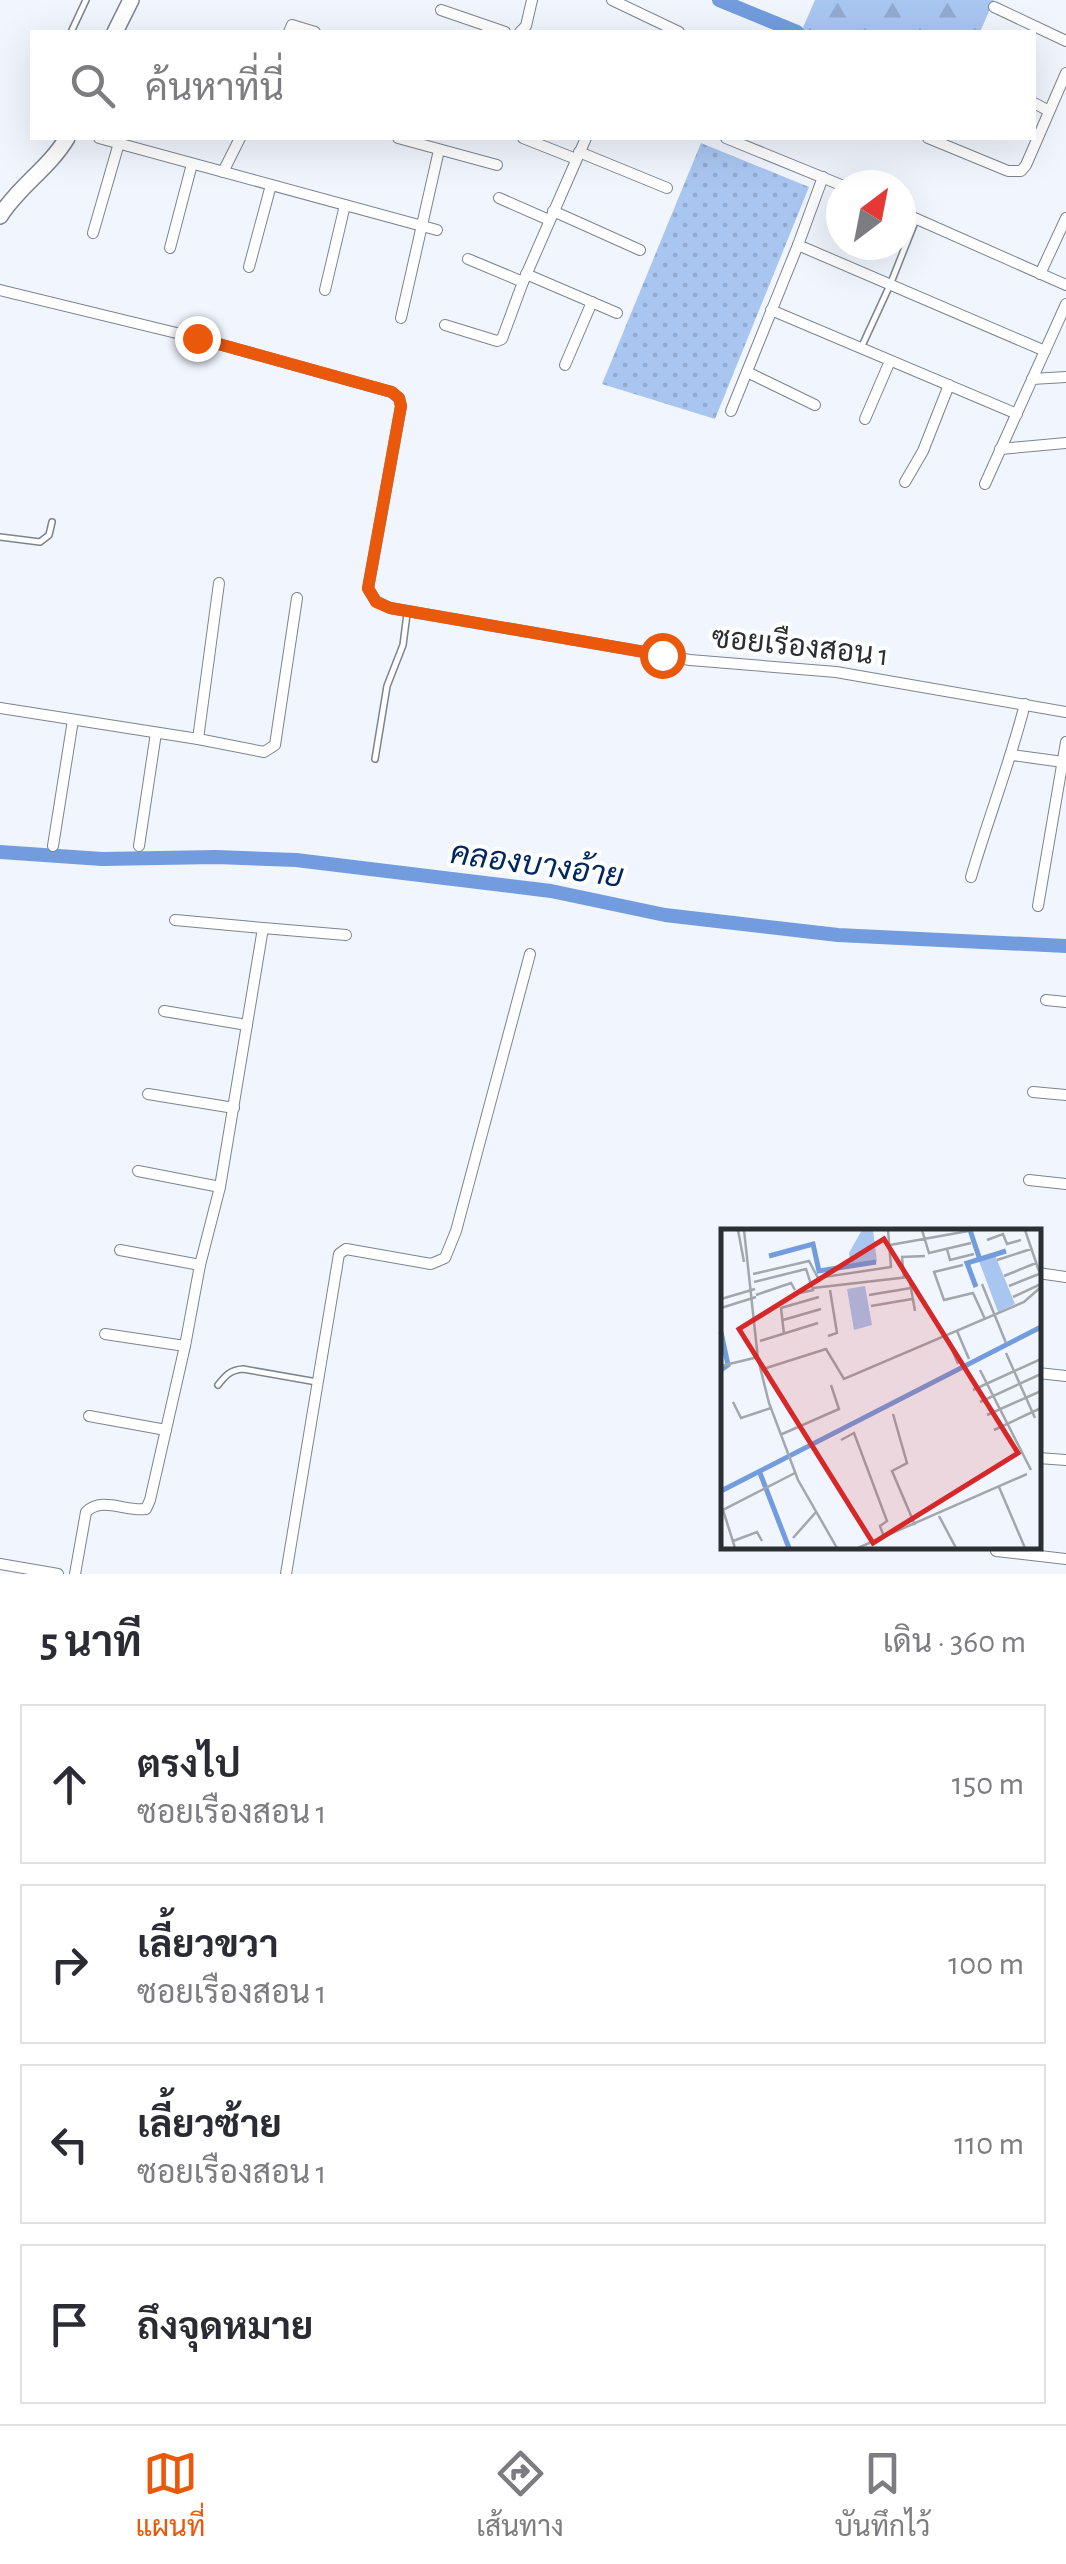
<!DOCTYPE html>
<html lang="th">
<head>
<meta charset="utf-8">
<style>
  :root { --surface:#fff; --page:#f7f7f7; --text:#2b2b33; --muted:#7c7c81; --line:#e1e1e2; --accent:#ea580c }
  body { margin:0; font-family:"Alegreya Sans",Sarabun,sans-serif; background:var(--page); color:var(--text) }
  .compass { position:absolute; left:826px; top:170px; width:90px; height:90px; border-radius:50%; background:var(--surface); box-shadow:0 10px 40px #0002; rotate:32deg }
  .stop { position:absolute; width:30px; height:30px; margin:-22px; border:8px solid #ea580c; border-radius:50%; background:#fff }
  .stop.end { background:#ea580c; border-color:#fff; box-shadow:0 2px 10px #0008 }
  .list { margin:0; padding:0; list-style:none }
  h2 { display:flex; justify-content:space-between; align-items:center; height:130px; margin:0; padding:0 40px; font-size:42px }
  h2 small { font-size:32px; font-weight:400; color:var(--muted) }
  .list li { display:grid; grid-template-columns:65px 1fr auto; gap:30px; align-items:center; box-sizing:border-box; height:160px; margin:0 20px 20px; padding:0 20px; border:2px solid var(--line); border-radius:0px }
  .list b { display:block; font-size:38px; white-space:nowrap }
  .list p { margin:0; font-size:32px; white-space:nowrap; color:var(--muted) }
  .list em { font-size:32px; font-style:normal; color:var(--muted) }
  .icon { flex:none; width:55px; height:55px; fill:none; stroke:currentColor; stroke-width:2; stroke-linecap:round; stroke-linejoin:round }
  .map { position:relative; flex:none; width:1066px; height:1574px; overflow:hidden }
  .search { position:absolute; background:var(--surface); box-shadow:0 10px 40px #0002; left:30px; right:30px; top:30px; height:110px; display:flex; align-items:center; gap:25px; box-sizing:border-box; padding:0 35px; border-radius:0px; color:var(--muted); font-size:38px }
  .sheet { height:850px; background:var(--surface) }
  nav { display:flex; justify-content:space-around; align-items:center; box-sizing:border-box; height:140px; border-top:2px solid var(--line); background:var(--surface); font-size:28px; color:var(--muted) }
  nav a { display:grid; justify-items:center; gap:5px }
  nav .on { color:var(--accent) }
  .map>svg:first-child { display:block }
</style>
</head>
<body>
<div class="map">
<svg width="1066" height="1574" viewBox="0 0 1066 1574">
  <defs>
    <pattern id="grass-dots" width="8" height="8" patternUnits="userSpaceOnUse" patternTransform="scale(2.5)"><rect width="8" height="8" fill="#a9c6f1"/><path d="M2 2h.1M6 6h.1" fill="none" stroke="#92aacf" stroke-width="1.8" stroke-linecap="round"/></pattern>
    <pattern id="forest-firs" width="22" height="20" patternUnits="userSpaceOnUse" patternTransform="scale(2.5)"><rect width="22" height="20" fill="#a9c6f1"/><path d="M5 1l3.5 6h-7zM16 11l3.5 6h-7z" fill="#92aacf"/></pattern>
  </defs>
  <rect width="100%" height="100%" fill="#f1f6fe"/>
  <path fill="url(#grass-dots)" d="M701,143L809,187L715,419L602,384Z"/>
  <path fill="url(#forest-firs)" d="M815,0H994L980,32H801Z"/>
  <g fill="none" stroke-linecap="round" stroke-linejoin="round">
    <g stroke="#729cdd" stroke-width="14">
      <path d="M719,0L797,32"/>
      <path d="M0,852L102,859L216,857L296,860L551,891L665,915L838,935L1066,946"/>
    </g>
    <defs>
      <g id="lane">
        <path d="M72,30L86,0"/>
        <path d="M861,348L890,285L915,222"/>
        <path d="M0,537L40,542L49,535L52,522"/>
        <path d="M375,759L387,686L403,645L407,614"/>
        <path d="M218,1385C225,1376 230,1370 243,1369L317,1382"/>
      </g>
      <g id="street">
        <path d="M612,0L679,32"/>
        <path d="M994,7L1066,41"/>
        <path d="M441,10L505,32"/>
        <path d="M289,32L292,25L315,32"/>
        <path d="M520,32L526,26L532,0"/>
        <path d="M1034,103L1049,111"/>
        <path d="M99,138L437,230"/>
        <path d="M398,138L497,165"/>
        <path d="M523,138L576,159"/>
        <path d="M726,138L841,185"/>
        <path d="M928,138L1008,171H1021L1026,165L1066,73"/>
        <path d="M579,152L667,188"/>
        <path d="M223,172L240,138"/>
        <path d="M499,198L549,220"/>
        <path d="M553,211L640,250"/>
        <path d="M901,212L1066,285"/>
        <path d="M93,233L119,143"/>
        <path d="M798,245L1045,351"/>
        <path d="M170,248L192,164"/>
        <path d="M468,259L523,282"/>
        <path d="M249,267L271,185"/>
        <path d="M526,274L617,313"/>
        <path d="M1040,274L1066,218"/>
        <path d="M0,290L197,338L391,392L399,398L401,406L368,589L376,601L390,608L690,660L836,672L1066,712"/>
        <path d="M325,290L345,205"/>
        <path d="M771,310L1017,414"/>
        <path d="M401,318L439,150"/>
        <path d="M445,325L497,341L502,339L523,282L586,138"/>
        <path d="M565,365L592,302"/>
        <path d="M747,372L815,405"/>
        <path d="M1032,379L1066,377"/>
        <path d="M731,411L798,245L823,177"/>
        <path d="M865,419L890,361"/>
        <path d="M1000,449L1066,443"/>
        <path d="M905,482L923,451L949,385"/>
        <path d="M985,484L1066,304"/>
        <path d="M0,708L198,739L264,752L275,745L297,598"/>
        <path d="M198,739L219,583"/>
        <path d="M1012,755L1063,762"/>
        <path d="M53,846L73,720"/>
        <path d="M139,846L156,733"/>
        <path d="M971,877C988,819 1010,763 1025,704"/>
        <path d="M1038,906L1066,742"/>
        <path d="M263,928L346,935"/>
        <path d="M1046,1000L1066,1002"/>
        <path d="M164,1011L247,1025"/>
        <path d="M1033,1092L1066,1095"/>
        <path d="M148,1094L234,1108"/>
        <path d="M138,1171L220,1187"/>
        <path d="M1029,1180L1066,1184"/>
        <path d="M120,1250L200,1265"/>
        <path d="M1038,1273L1066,1277"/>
        <path d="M105,1334L185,1346"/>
        <path d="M1038,1373L1066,1376"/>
        <path d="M89,1416L166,1430"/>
        <path d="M1038,1458L1066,1460"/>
        <path d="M996,1551L1066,1559"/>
        <path d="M0,1564L58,1574"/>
        <path d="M75,1574L86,1512C102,1496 126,1512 146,1509L150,1500L185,1346L200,1265L220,1187L263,928L175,920"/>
        <path d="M286,1574L339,1254L346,1249L431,1264L445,1258L456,1231L530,954"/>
      </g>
      <g id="secondary">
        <path d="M115,32L131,0"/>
        <path d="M0,216C18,187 49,168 67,138"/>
      </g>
    </defs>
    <use href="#lane" stroke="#7c848f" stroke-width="8"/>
    <use href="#street" stroke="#7c848f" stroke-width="12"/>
    <use href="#secondary" stroke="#7c848f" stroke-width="18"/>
    <use href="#lane" stroke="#fff" stroke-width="5"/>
    <use href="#street" stroke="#fff" stroke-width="10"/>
    <use href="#secondary" stroke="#fff" stroke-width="15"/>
  </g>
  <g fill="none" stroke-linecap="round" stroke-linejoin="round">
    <path stroke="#ea580c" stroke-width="12" d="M197,338L392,392L399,398L401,406L368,588L376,602L390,608L662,655"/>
  </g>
  <g text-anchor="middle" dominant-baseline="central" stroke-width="8" stroke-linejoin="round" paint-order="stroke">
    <g font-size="30" fill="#2b2e33" stroke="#fff">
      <text transform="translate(800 647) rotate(6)">ซอยเรืองสอน 1</text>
    </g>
    <g font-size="32" font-style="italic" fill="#002860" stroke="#fff">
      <text transform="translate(537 865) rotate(8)">คลองบางอ้าย</text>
    </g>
  </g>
  <g transform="translate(721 1229)">
    <rect width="320" height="320" fill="#f1f6fe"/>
    <path d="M144,57L151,96L133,101L126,60Z" fill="#a9c6f1"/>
    <path d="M141,1H152L156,33L130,38L128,24Z" fill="#a9c6f1"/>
    <path d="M274,26L294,75L277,83L258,32Z" fill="#a9c6f1"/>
    <path fill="none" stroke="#729cdd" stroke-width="5" d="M249,1L259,31M48,27L92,15L98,42L155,33M255,58L246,34L285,22M0,103L7,136L0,141M39,244L68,319M0,262L320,98"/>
    <path fill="none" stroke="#a2a6ad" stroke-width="2.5" d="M17,1L23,33M23,1L37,130L48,174L77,251L116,319M201,1L208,24L250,14M304,1L320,48M266,11L282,5L286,15L300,11M169,16L253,1M226,20L229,31L253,25M276,31L310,20M242,36L213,43L223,71L252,64L264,90M32,45L88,32L97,49L170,38L167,1M283,47L315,34M183,49L181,28L204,27M33,53L85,40L92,61L79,64M261,55L285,114M288,57L318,45M92,59L188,48L194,82M35,66L70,54L74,61M148,66L190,59M292,68L320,55M0,70L34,60M150,77L191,70M0,79L35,68M62,91L100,80M236,102L248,130M63,105L60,79L98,68M225,106L237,135M107,107L116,104L109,61M39,112L97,94M285,124L314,189M0,137L37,128M39,141L105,120L123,150L303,73L320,58M259,141L310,241M252,161L320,130M12,173L20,189L50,179M259,173L320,145M172,185L186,234L171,242L194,296M266,186L320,162M273,201L320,179M59,206L118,180L110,156M120,211L133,204L166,292L159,297L163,308M278,258L304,319M218,287L235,319M72,309L95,283M12,312L36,303L41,312M14,319L2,281L74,244M137,319L306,245"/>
    <path fill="#d62828" fill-opacity="0.15" stroke="#d62828" stroke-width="5" d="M163,10L297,224L152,314L18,100Z"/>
    <rect width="320" height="320" fill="none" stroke="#2b2e33" stroke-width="5"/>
  </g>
</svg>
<svg class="compass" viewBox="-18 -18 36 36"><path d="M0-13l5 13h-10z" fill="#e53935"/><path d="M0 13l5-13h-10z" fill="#7c7c81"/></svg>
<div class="stop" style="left:662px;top:655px"></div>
<div class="stop end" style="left:197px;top:338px"></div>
<div class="search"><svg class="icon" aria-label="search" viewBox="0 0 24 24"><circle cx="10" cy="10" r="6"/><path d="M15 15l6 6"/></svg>ค้นหาที่นี่</div>
</div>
<section class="sheet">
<h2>5 นาที<small>เดิน · 360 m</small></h2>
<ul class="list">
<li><svg class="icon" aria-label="ahead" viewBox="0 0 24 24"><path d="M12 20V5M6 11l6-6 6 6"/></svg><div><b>ตรงไป</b><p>ซอยเรืองสอน 1</p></div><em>150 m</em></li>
<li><svg class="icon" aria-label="right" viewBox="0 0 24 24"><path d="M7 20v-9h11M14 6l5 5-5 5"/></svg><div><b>เลี้ยวขวา</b><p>ซอยเรืองสอน 1</p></div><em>100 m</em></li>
<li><svg class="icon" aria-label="left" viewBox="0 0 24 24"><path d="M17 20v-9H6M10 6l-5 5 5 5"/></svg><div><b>เลี้ยวซ้าย</b><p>ซอยเรืองสอน 1</p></div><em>110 m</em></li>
<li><svg class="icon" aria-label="arrive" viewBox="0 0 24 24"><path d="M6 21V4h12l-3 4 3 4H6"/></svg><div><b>ถึงจุดหมาย</b></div></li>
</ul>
</section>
<nav>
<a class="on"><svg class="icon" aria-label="map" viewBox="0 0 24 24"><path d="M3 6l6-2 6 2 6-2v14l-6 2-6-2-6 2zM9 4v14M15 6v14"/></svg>แผนที่</a>
<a><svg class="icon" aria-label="directions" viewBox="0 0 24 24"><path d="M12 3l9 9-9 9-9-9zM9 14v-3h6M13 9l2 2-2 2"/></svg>เส้นทาง</a>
<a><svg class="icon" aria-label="saved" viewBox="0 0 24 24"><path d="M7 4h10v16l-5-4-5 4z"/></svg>บันทึกไว้</a>
</nav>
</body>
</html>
